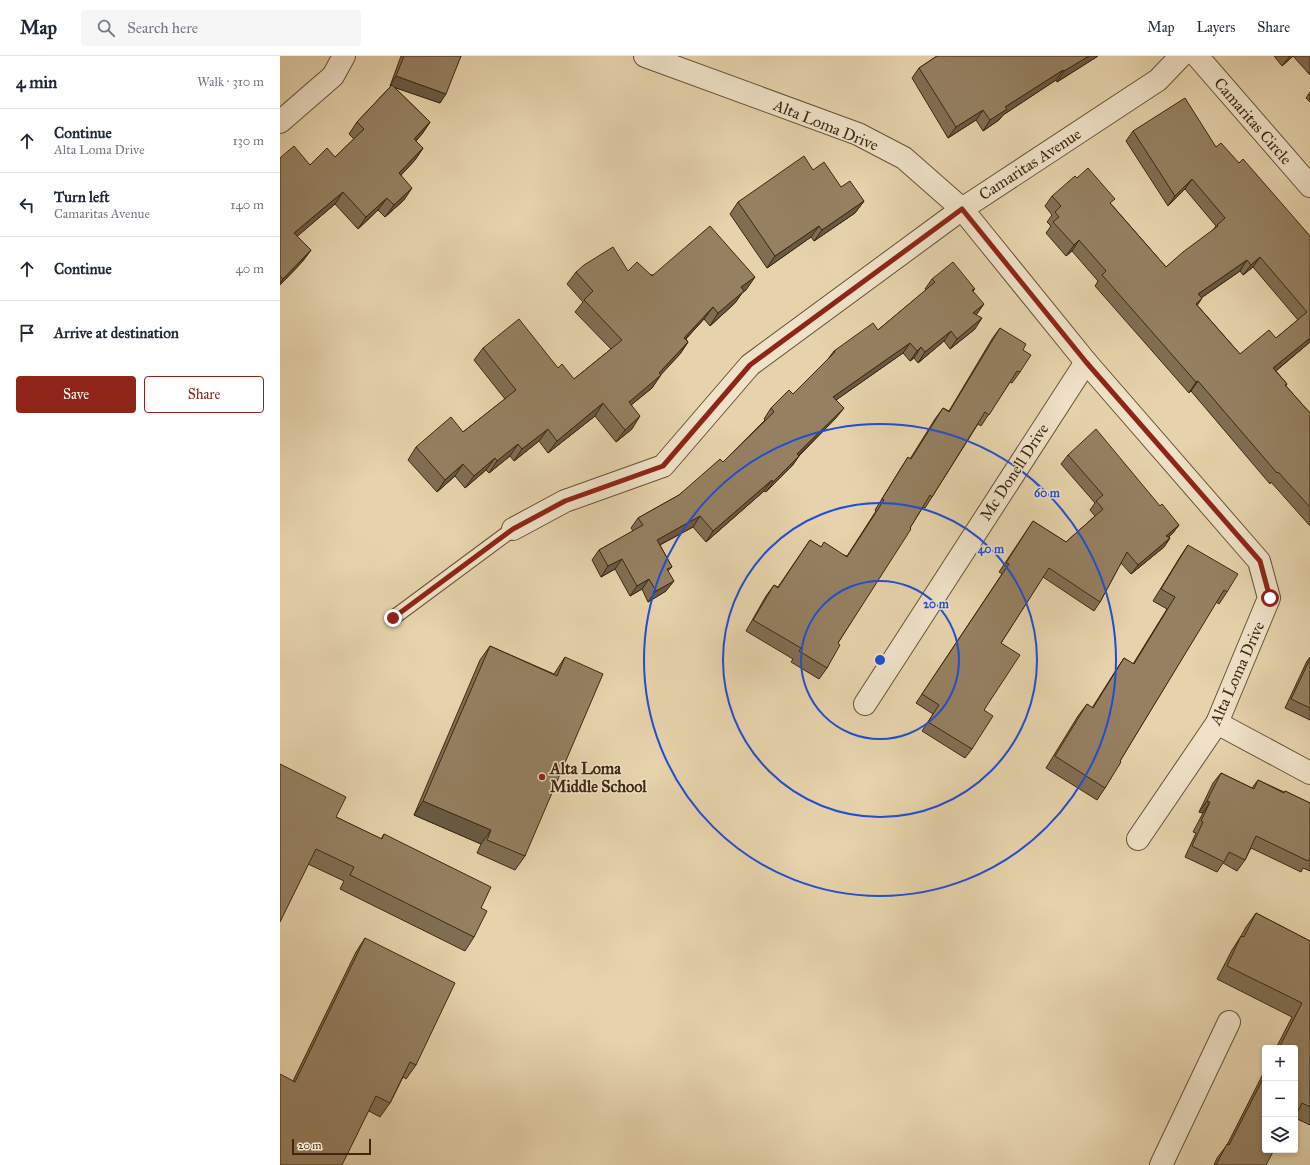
<!DOCTYPE html>
<html lang="en">
<head>
<meta charset="utf-8">
<style>
  :root { --surface:#fff; --page:#f6f6f7; --text:#1f2937; --muted:#747a83; --line:#e0e1e3; --accent:#8f2418 }
  body { margin:0; font-family:"IM FELL Great Primer",serif; background:var(--page); color:var(--text) }
  .controls { position:absolute; right:12px; bottom:12px; display:grid; overflow:hidden; border-radius:4px; box-shadow:0 2px 6px #0003 }
  .controls button { width:36px; height:36px; display:grid; place-items:center; padding:0; border:0; border-bottom:1px solid var(--line); background:var(--surface); color:var(--text); font:20px sans-serif }
  .scale { position:absolute; left:12px; bottom:10px; width:79px; box-sizing:border-box; padding-left:4px; border:2px solid #3d2710; border-top:0; font-size:11px; line-height:14px; white-space:nowrap; color:#3d2710; -webkit-text-stroke:3px #efe2c8; paint-order:stroke }
  .stop { position:absolute; width:12px; height:12px; margin:-9px; border:3px solid #8f2418; border-radius:50%; background:#fff }
  .stop.end { background:#8f2418; border-color:#fff; box-shadow:0 1px 4px #0008 }
  .list { margin:0; padding:0; list-style:none }
  h2 { display:flex; justify-content:space-between; align-items:center; height:52px; margin:0; padding:0 16px; font-size:17px }
  h2 small { font-size:13px; font-weight:400; color:var(--muted) }
  .list li { display:grid; grid-template-columns:26px 1fr auto; gap:12px; align-items:center; box-sizing:border-box; height:64px; padding:0 16px; border-top:1px solid var(--line) }
  .list b { display:block; font-size:15px; white-space:nowrap }
  .list p { margin:0; font-size:13px; white-space:nowrap; color:var(--muted) }
  .list em { font-size:13px; font-style:normal; color:var(--muted) }
  .actions { display:flex; gap:8px; padding:12px 16px }
  .actions a { flex:1; padding:9px 0; border:1px solid var(--accent); border-radius:4px; text-align:center; font-size:14px; color:var(--accent) }
  .actions .main { background:var(--accent); color:#fff }
  .icon { flex:none; width:22px; height:22px; fill:none; stroke:currentColor; stroke-width:2; stroke-linecap:round; stroke-linejoin:round }
  .map { position:relative; flex:none; width:1030px; height:1109px; overflow:hidden }
  header { display:flex; align-items:center; gap:24px; box-sizing:border-box; height:56px; padding:0 20px; background:var(--surface); border-bottom:1px solid var(--line) }
  header strong { font-size:19px }
  nav { display:flex; gap:22px; margin-inline-start:auto; font-size:14px }
  .search { width:280px; height:36px; background:var(--page); display:flex; align-items:center; gap:10px; box-sizing:border-box; padding:0 14px; border-radius:4px; color:var(--muted); font-size:15px }
  main { display:flex }
  aside { flex:1; background:var(--surface) }
  .map>svg:first-child { display:block }
</style>
</head>
<body>
<header>
<strong>Map</strong>
<div class="search"><svg class="icon" aria-label="search" viewBox="0 0 24 24"><circle cx="10" cy="10" r="6"/><path d="M15 15l6 6"/></svg>Search here</div>
<nav><a>Map</a><a>Layers</a><a>Share</a></nav>
</header>
<main>
<aside>
<h2>4 min<small>Walk · 310 m</small></h2>
<ul class="list">
<li><svg class="icon" aria-label="ahead" viewBox="0 0 24 24"><path d="M12 20V5M6 11l6-6 6 6"/></svg><div><b>Continue</b><p>Alta Loma Drive</p></div><em>130 m</em></li>
<li><svg class="icon" aria-label="left" viewBox="0 0 24 24"><path d="M17 20v-9H6M10 6l-5 5 5 5"/></svg><div><b>Turn left</b><p>Camaritas Avenue</p></div><em>140 m</em></li>
<li><svg class="icon" aria-label="ahead" viewBox="0 0 24 24"><path d="M12 20V5M6 11l6-6 6 6"/></svg><div><b>Continue</b></div><em>40 m</em></li>
<li><svg class="icon" aria-label="arrive" viewBox="0 0 24 24"><path d="M6 21V4h12l-3 4 3 4H6"/></svg><div><b>Arrive at destination</b></div></li>
</ul>
<div class="actions"><a class="main">Save</a><a>Share</a></div>
</aside>
<div class="map">
<svg width="1030" height="1109" viewBox="0 0 1030 1109">
  <rect width="100%" height="100%" fill="#e6d3ab"/>
  <filter id="stains"><feTurbulence type="fractalNoise" baseFrequency=".005" numOctaves="4"/><feColorMatrix values="0 0 0 0 .2 0 0 0 0 .09 0 0 0 0 .02 0 0 0 .5 -.17"/></filter>
  <radialGradient id="worn" r=".72"><stop offset=".6" stop-color="#630" stop-opacity="0"/><stop offset="1" stop-color="#630" stop-opacity=".3"/></radialGradient>
  <g fill="none" stroke-linecap="round" stroke-linejoin="round">
    <defs>
      <path id="service" d="M113,562L233,473"/>
      <g id="minor">
        <path d="M365,0L578,78L624,102L682,153L806,306L979,505L989,542L937,667L858,783"/>
        <path d="M917,0L1030,130"/>
        <path d="M0,66L53,20L64,0"/>
        <path d="M233,473L285,445L383,410L470,309L682,153L878,24L901,0"/>
        <path d="M585,648L806,306"/>
        <path d="M937,667L1030,717"/>
        <path d="M881,1109L949,966"/>
      </g>
    </defs>
    <use href="#service" stroke="#675237" stroke-width="16"/>
    <use href="#minor" stroke="#675237" stroke-width="24"/>
    <use href="#service" stroke="#efe2c8" stroke-width="14"/>
    <use href="#minor" stroke="#efe2c8" stroke-width="22"/>
  </g>
  <g fill="#806e53" stroke="#3d2710" fill-rule="evenodd">
    <path d="M121,0H181L160,47L114,31L150,66L142,78L136,85L143,92L135,104L121,119L124,144L105,161L98,154L78,173L55,148L17,180L31,194L22,206L0,229V102L30,109L55,101L74,83L69,78L77,66L111,30H110Z"/>
    <path d="M657,0H818L777,26L776,24L723,59L719,64L703,75L696,64L668,82L632,22L639,12Z"/>
    <path d="M994,0H1013L1002,10Z"/>
    <path d="M1013,0H1030V19Z"/>
    <path d="M1030,36V46L1026,42Z"/>
    <path d="M853,75L936,91L959,107L1030,180V286L996,315L1007,328L1006,330L1030,357V470L991,426L990,428L911,335L909,337L815,230L818,225L792,195L786,200L766,177L771,170L767,166L772,159L765,150L772,140L831,148L886,211L933,174L936,170L905,133L888,150L846,85ZM973,211L1018,264L996,282L960,298L917,249L921,242L960,215L963,219Z"/>
    <path d="M533,114L584,145L575,157L534,185L531,181L487,212L450,158L458,146Z"/>
    <path d="M348,215L466,234L462,237L455,247L430,270L424,263L406,283L408,286L400,298L380,319L372,332L351,349L352,373L336,386L315,360L268,397L259,385L234,405L230,400L209,417L206,414L185,432L175,420L157,436L128,404L136,391L183,376L225,343L194,304L203,292L294,323L331,293L295,256L303,246L287,228L296,216Z"/>
    <path d="M652,223L695,233L693,235L697,258L696,259L695,273L670,293L664,285L638,307L634,302L630,305L623,297L556,344V362L519,400L512,410L486,436L484,435L426,486L413,471L380,489L392,511L388,515L386,535L368,546L362,533L350,540L335,513L321,521L312,504L319,494L353,475L351,472L358,462L399,439L443,406L485,364L484,363L491,352L513,338L548,303L554,295L598,274L646,234L645,233Z"/>
    <path d="M720,272L743,294L740,316L732,327L730,326L701,370L698,368L652,441L645,452L643,451L558,587L547,612L539,623L511,606L513,603L466,575L486,540L494,529L498,531L530,484L541,491L567,500L596,455L595,454L621,412L628,401L630,403L655,363L663,352L669,355L712,283Z"/>
    <path d="M788,399L880,450L899,469L892,478L889,481L890,482L884,491L851,518L841,507L820,546L814,555L763,521L721,587L704,654L692,693L685,702L642,675L653,658L636,647L722,518L719,516L753,465L786,486L815,460L810,454L815,447L781,408Z"/>
    <path d="M908,489L947,536L939,548L936,546L840,705L825,732L817,744L766,712L798,660L807,648L812,652L836,614L844,602L853,608L887,553L873,545L900,501Z"/>
    <path d="M210,590L274,618L276,615L285,601L245,800L235,814L197,797L201,788L134,759L200,604Z"/>
    <path d="M1030,601V664L1005,652L1027,605Z"/>
    <path d="M0,708L56,761L101,783L104,778L201,852L194,881L185,895L60,833L64,825L28,808Z"/>
    <path d="M941,717L972,732L978,724L1004,736L1005,735L1030,747V815L1023,812L1021,816L971,792L965,804L957,815L943,807L937,816L905,801L916,777L913,776L923,757L919,756L933,727Z"/>
    <path d="M976,857L1030,885V1069L1015,1062V992H996L1012,961L937,923L952,894L961,880L966,871Z"/>
    <path d="M85,882L136,1009L126,1023L123,1021L110,1047L100,1061L89,1055L13,1025L76,896Z"/>
    <path d="M985,1014V1094L986,1109H934L937,1102L947,1089Z"/>
  </g>
  <g fill="#685a44" stroke="#3d2710">
    <path d="M809,0H818L777,26L784,15Z"/>
    <path d="M1009,0H1013L1002,10L1009,1Z"/>
    <path d="M783,14L776,24L723,59L719,64L703,75L710,64L725,51Z"/>
    <path d="M116,20L166,38L160,47L110,30Z"/>
    <path d="M703,54L696,64L668,82L676,71Z"/>
    <path d="M150,66L142,78L126,95L134,83Z"/>
    <path d="M143,92L135,104L111,130L119,117Z"/>
    <path d="M912,123L905,133L888,150L895,140Z"/>
    <path d="M132,132L124,144L105,161L114,149Z"/>
    <path d="M63,136L55,148L6,190L14,177Z"/>
    <path d="M107,142L98,154L78,173L86,161Z"/>
    <path d="M584,145L575,157L534,185L542,174Z"/>
    <path d="M539,170L531,181L487,212L495,200Z"/>
    <path d="M799,184L792,195L786,200L794,189Z"/>
    <path d="M31,194L22,206L0,229V227L3,223Z"/>
    <path d="M980,201L973,211L963,219L971,209Z"/>
    <path d="M967,204L960,215L911,249L918,238Z"/>
    <path d="M475,221L466,234L462,237L455,247L430,270L438,257L461,231Z"/>
    <path d="M922,242L915,253L916,248Z"/>
    <path d="M704,248L697,258L686,267L693,257Z"/>
    <path d="M433,251L424,263L395,294L404,282Z"/>
    <path d="M702,262L695,273L670,293L677,283Z"/>
    <path d="M671,275L664,285L638,307L645,296Z"/>
    <path d="M1030,282V286L986,323L993,312Z"/>
    <path d="M408,286L400,298L377,323L381,319L372,332L340,358L349,346L379,317Z"/>
    <path d="M630,287L623,297L546,351L553,341Z"/>
    <path d="M641,291L634,302L630,305L637,295Z"/>
    <path d="M918,325L911,335L909,337L916,326Z"/>
    <path d="M323,347L315,360L268,397L277,385Z"/>
    <path d="M564,352L556,362L510,408L517,398Z"/>
    <path d="M360,360L352,373L336,386L345,374Z"/>
    <path d="M268,373L259,385L234,405L242,393Z"/>
    <path d="M238,388L230,400L209,417L217,405Z"/>
    <path d="M519,400L512,410L486,436L493,426Z"/>
    <path d="M215,402L206,414L185,432L194,420Z"/>
    <path d="M183,408L175,420L157,436L165,424Z"/>
    <path d="M492,424L484,435L426,486L433,475Z"/>
    <path d="M420,460L413,471L370,494L377,484Z"/>
    <path d="M899,469L892,478L879,489L886,480Z"/>
    <path d="M890,482L884,491L851,518L858,509Z"/>
    <path d="M342,503L335,513L321,521L328,510Z"/>
    <path d="M369,523L362,533L350,540L357,530Z"/>
    <path d="M394,525L386,535L368,546L376,535Z"/>
    <path d="M143,745L211,774L201,788L134,759Z"/>
    <path d="M927,745L930,746L923,757L919,756Z"/>
  </g>
  <g fill="#958061" stroke="#3d2710" fill-rule="evenodd">
    <path d="M124,0H181L166,38L116,20Z"/>
    <path d="M657,0H809L784,15L783,14L725,51L727,53L710,64L703,54L676,71L639,12Z"/>
    <path d="M112,29L150,66L134,83L143,92L119,117L132,132L114,149L107,142L86,161L63,136L14,177L31,194L3,223L0,220V102L14,90L30,109L47,92L55,101L84,73L77,66Z"/>
    <path d="M905,42L936,91L941,87L959,107L963,103L1030,180V282L993,312L1007,328L1005,329L1030,357V451L998,416L997,417L918,325L916,326L822,219L826,215L799,184L794,189L773,166L779,161L775,156L781,150L772,140L795,120L797,122L808,112L835,143L830,147L886,211L903,196L938,170L937,169L945,162L912,123L895,140L853,75ZM980,201L1027,256L996,282L989,274L960,298L916,248L922,242L918,238L967,204L971,209Z"/>
    <path d="M524,100L533,114L544,106L561,131L570,125L584,145L542,174L539,170L495,200L458,146Z"/>
    <path d="M430,170L475,221L461,231L464,235L438,257L433,251L404,282L408,286L379,317L381,319L349,346L360,360L345,374L323,347L277,385L268,373L242,393L238,388L217,405L215,402L194,420L183,408L165,424L136,391L171,361L183,376L236,334L203,292L239,263L278,312L282,308L294,323L342,284L304,244L313,235L296,216L304,209L333,191L348,215L357,206L372,220Z"/>
    <path d="M673,206L695,233L692,234L704,248L693,257L702,262L677,283L671,275L645,296L641,291L637,295L630,287L553,341L564,352L517,398L519,400L493,426L492,424L433,475L420,460L377,484L392,511L387,513L394,525L376,535L369,523L357,530L342,503L328,510L319,494L363,469L358,462L399,439L440,403L443,406L494,356L491,352L509,334L513,338L555,296L554,295L593,267L598,274L655,226L652,223Z"/>
    <path d="M720,272L746,288L743,294L751,299L740,316L737,315L709,359L705,356L652,441L650,439L630,472L631,473L558,587L560,589L547,612L519,595L521,592L473,564L494,529L498,532L530,484L541,491L544,486L567,501L604,444L602,443L628,401L631,403L663,352L669,356Z"/>
    <path d="M816,373L880,450L882,448L899,469L886,480L890,482L858,509L847,496L820,546L769,512L721,587L740,599L704,654L713,660L692,693L648,666L659,649L642,638L729,508L726,507L753,465L786,486L823,453L816,445L823,439L788,399Z"/>
    <path d="M908,489L958,518L947,536L944,534L840,705L841,706L825,732L775,700L807,648L813,652L844,602L854,608L895,541L881,533Z"/>
    <path d="M210,590L277,620L285,601L323,618L245,800L207,784L211,774L143,745Z"/>
    <path d="M1030,603V652L1011,643Z"/>
    <path d="M0,708L66,741L56,761L102,783L104,778L211,831L201,852L207,855L194,881L70,819L74,811L36,793L0,866Z"/>
    <path d="M941,717L974,733L978,724L1004,737L1005,735L1030,747V802L1028,805L976,780L965,804L949,796L944,806L912,790L923,766L921,765L930,746L927,745Z"/>
    <path d="M976,857L1030,885V1051L1022,1047L1015,1061V992H999L1022,947L947,910L961,880L964,881Z"/>
    <path d="M85,882L175,927L136,1009L130,1006L110,1047L96,1040L62,1109H0V1018L15,1026Z"/>
    <path d="M985,1019V1094H994L986,1109H936L947,1088L949,1089Z"/>
  </g>
  <g fill="none" stroke-linecap="round" stroke-linejoin="round">
    <path stroke="#8f2418" stroke-width="5" d="M113,562L233,473L285,445L383,410L470,309L682,153L806,306L980,505L990,542"/>
  </g>
  <g fill="none" stroke="#1d4ed8" stroke-width="2">
    <circle cx="600" cy="604" r="79"/>
    <circle cx="600" cy="604" r="157"/>
    <circle cx="600" cy="604" r="236"/>
  </g>
  <circle fill="#8f2418" stroke="#efe2c8" stroke-width="1.5" cx="262" cy="721" r="4"/>
  <g text-anchor="middle" dominant-baseline="central" stroke-width="3" stroke-linejoin="round" paint-order="stroke">
    <g font-size="16" fill="#3d2710" stroke="#efe2c8">
      <text transform="translate(973 65) rotate(49)">Camaritas Circle</text>
      <text transform="translate(546 69) rotate(22)">Alta Loma Drive</text>
      <text transform="translate(750 108) rotate(-33)">Camaritas Avenue</text>
      <text transform="translate(734 416) rotate(-57)">Mc Donell Drive</text>
      <text transform="translate(957 617) rotate(-66)">Alta Loma Drive</text>
    </g>
    <g font-size="16" font-weight="bold" fill="#3d2710" stroke="#efe2c8" text-anchor="start">
      <text x="270" y="712">Alta Loma<tspan x="270" dy="18">Middle School</tspan></text>
    </g>
  </g>
  <circle cx="600" cy="604" r="6" fill="#1d4ed8" stroke="#efe2c8" stroke-width="2"/>
  <g font-size="12" text-anchor="middle" font-weight="bold" fill="#1d4ed8" stroke="#efe2c8" stroke-width="3" stroke-linejoin="round" paint-order="stroke">
    <text x="767" y="441">60 m</text>
    <text x="711" y="497">40 m</text>
    <text x="656" y="552">20 m</text>
  </g>
  <rect width="100%" height="100%" filter="url(#stains)"/>
  <rect width="100%" height="100%" fill="url(#worn)"/>
</svg>
<div class="controls">
<button>+</button>
<button>−</button>
<button><svg class="icon" aria-label="layers" viewBox="0 0 24 24"><path d="M12 4l9 5-9 5-9-5zM3 14l9 5 9-5"/></svg></button>
</div>
<div class="scale">20 m</div>
<div class="stop" style="left:990px;top:542px"></div>
<div class="stop end" style="left:113px;top:562px"></div>
</div>
</main>
</body>
</html>
